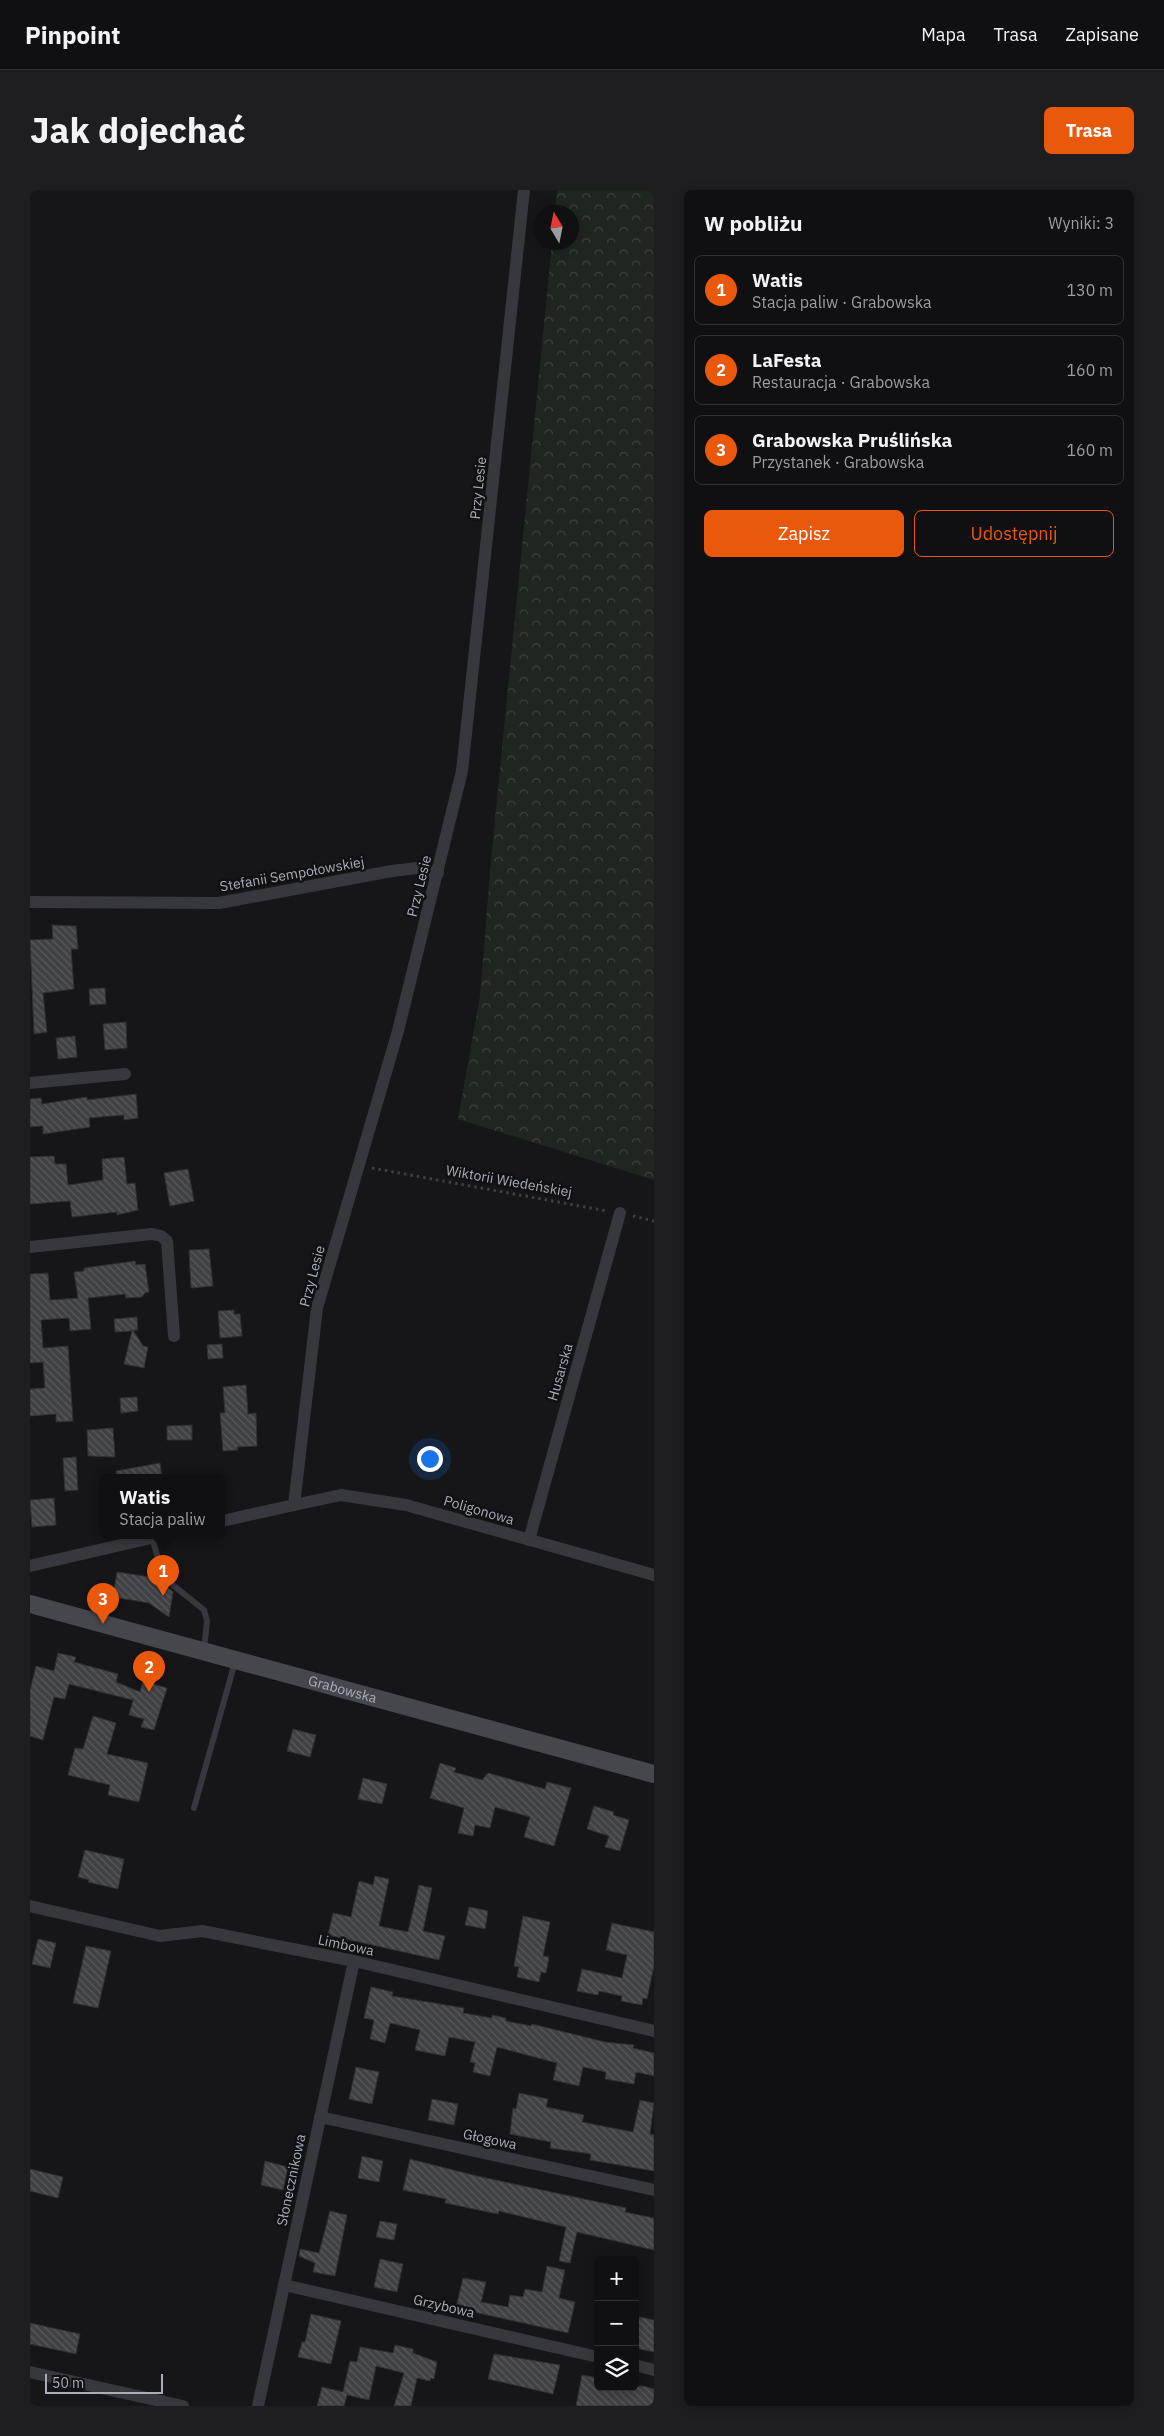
<!DOCTYPE html>
<html lang="pl">
<head>
<meta charset="utf-8">
<style>
  :root { --surface:#101012; --page:#1e1e20; --text:#f1f3f6; --muted:#9c9d9f; --line:#303032; --accent:#ea580c }
  body { margin:0; font-family:"IBM Plex Sans",sans-serif; background:var(--page); color:var(--text) }
  .controls { position:absolute; right:15px; bottom:15px; display:grid; overflow:hidden; border-radius:8px; box-shadow:0 2px 12px #0003 }
  .controls button { width:45px; height:45px; display:grid; place-items:center; padding:0; border:0; border-bottom:1px solid var(--line); background:var(--surface); color:var(--text); font:25px sans-serif }
  .compass { position:absolute; left:504px; top:15px; width:45px; height:45px; border-radius:50%; background:var(--surface); box-shadow:0 2px 12px #0003; rotate:350deg }
  .scale { position:absolute; left:15px; bottom:12px; width:118px; box-sizing:border-box; padding-left:5px; border:2px solid #a8adb8; border-top:0; font-size:14px; line-height:18px; white-space:nowrap; color:#a8adb8; -webkit-text-stroke:4px #111113; paint-order:stroke }
  .you { position:absolute; left:399px; top:1268px; width:18px; height:18px; margin:-12px; border:4px solid #fff; border-radius:50%; background:#1a73e8; box-shadow:0 0 0 8px #1a73e833 }
  .badge { display:grid; place-items:center; width:32px; height:32px; border-radius:50%; background:var(--accent); color:#fff; font-size:16px; font-weight:700 }
  .pin { position:absolute; translate:-50% -41px; filter:drop-shadow(0 1px 2px #0008) }
  .pin::after { content:''; position:absolute; top:26px; width:18px; height:15px; background:inherit; clip-path:polygon(0 0,100% 0,50% 100%) }
  .popup { position:absolute; left:70px; top:1284px; width:125px; height:65px; box-sizing:border-box; display:grid; place-content:center; border-radius:8px; background:var(--surface); filter:drop-shadow(0 1px 4px #0005); font-size:16px; white-space:nowrap; color:var(--muted) }
  .popup b { font-size:19px; color:var(--text) }
  .popup::after { content:''; position:absolute; left:50%; top:100%; margin-left:-10px; border:10px solid transparent; border-top-color:var(--surface) }
  .list { margin:0; padding:0; list-style:none }
  h2 { display:flex; justify-content:space-between; align-items:center; height:65px; margin:0; padding:0 20px; font-size:21px }
  h2 small { font-size:16px; font-weight:400; color:var(--muted) }
  .list li { display:grid; grid-template-columns:32px 1fr auto; gap:15px; align-items:center; box-sizing:border-box; height:70px; margin:0 10px 10px; padding:0 10px; border:1px solid var(--line); border-radius:8px }
  .list b { display:block; font-size:19px; white-space:nowrap }
  .list p { margin:0; font-size:16px; white-space:nowrap; color:var(--muted) }
  .list em { font-size:16px; font-style:normal; color:var(--muted) }
  .actions { display:flex; gap:10px; padding:15px 20px }
  .actions a { flex:1; padding:11px 0; border:1px solid var(--accent); border-radius:8px; text-align:center; font-size:18px; color:var(--accent) }
  .actions .main { background:var(--accent); color:#fff }
  .icon { flex:none; width:28px; height:28px; fill:none; stroke:currentColor; stroke-width:2; stroke-linecap:round; stroke-linejoin:round }
  .map { position:relative; flex:none; width:624px; height:2216px; overflow:hidden; border-radius:8px }
  header { display:flex; align-items:center; gap:30px; box-sizing:border-box; height:70px; padding:0 25px; background:var(--surface); border-bottom:1px solid var(--line) }
  header strong { font-size:24px }
  nav { display:flex; gap:28px; margin-inline-start:auto; font-size:18px }
  .intro { display:flex; align-items:center; justify-content:space-between; box-sizing:border-box; height:120px; padding:0 30px }
  h1 { margin:0; font-size:35px }
  .button { padding:12px 22px; border-radius:8px; background:var(--accent); color:#fff; font-size:18px; font-weight:700 }
  main { display:flex; gap:30px; padding:0 30px }
  aside { flex:1; background:var(--surface); border-radius:8px; box-shadow:0 2px 12px #0003 }
  .map>svg:first-child { display:block }
</style>
</head>
<body>
<header>
<strong>Pinpoint</strong>
<nav><a>Mapa</a><a>Trasa</a><a>Zapisane</a></nav>
</header>
<div class="intro"><h1>Jak dojechać</h1><a class="button">Trasa</a></div>
<main>
<div class="map">
<svg width="624" height="2216" viewBox="0 0 624 2216">
  <defs>
    <pattern id="forest-crowns" width="20" height="18" patternUnits="userSpaceOnUse" patternTransform="scale(1.25)"><rect width="20" height="18" fill="#1e261f"/><path d="M2 6a3 3 0 1 1 6 0M12 15a3 3 0 1 1 6 0" fill="none" stroke="#3c433d"/></pattern>
    <pattern id="building-back-hatch" width="6" height="6" patternUnits="userSpaceOnUse" patternTransform="scale(1.25)"><rect width="6" height="6" fill="#404145"/><path d="M-1 5l2 2M0 0l6 6M5-1l2 2" fill="none" stroke="#595a5e"/></pattern>
  </defs>
  <rect width="100%" height="100%" fill="#161618"/>
  <path fill="url(#forest-crowns)" d="M527,0H624V990L428,929L450,806L461,670L522,53L542,52V22H525Z"/>
  <g fill="url(#building-back-hatch)" stroke="#303034">
    <path d="M22,735L46,736L48,759H41L44,799L13,803L17,842L4,844L0,750L23,749Z"/>
    <path d="M75,798L76,814L60,815L59,799Z"/>
    <path d="M96,832L97,858L75,860L73,834Z"/>
    <path d="M45,846L47,867L28,869L26,848Z"/>
    <path d="M106,904L108,928L94,930V925L59,928L60,937L13,944V936L0,937V909L11,908L12,914L57,907V910Z"/>
    <path d="M24,966L25,974H36L38,995L73,990L72,969L94,967L97,994L105,993L108,1020L87,1025V1022L42,1027L40,1011L0,1014V967Z"/>
    <path d="M158,979L164,1011L140,1016L134,983Z"/>
    <path d="M179,1059L183,1096L161,1098L159,1060Z"/>
    <path d="M105,1071L106,1075L115,1074L119,1102L115,1103L112,1107L96,1108L95,1104L58,1108L61,1139L40,1141L39,1128L11,1130L13,1158L38,1156L43,1231L26,1232V1224L0,1226V1199L15,1198L13,1172L0,1173V1084L18,1083L20,1110L48,1108L44,1082L54,1081V1078Z"/>
    <path d="M204,1120V1124H210L212,1146L190,1148L188,1121Z"/>
    <path d="M107,1127L108,1140H103L113,1156L118,1157L114,1178L94,1174L102,1141L85,1142L84,1129Z"/>
    <path d="M192,1154L193,1168L178,1169L177,1155Z"/>
    <path d="M216,1195L218,1224L226,1223L227,1256L207,1257L208,1260L193,1261L190,1223H195L193,1197Z"/>
    <path d="M107,1207L108,1221L91,1223L90,1208Z"/>
    <path d="M162,1235V1250H137V1236Z"/>
    <path d="M83,1238L85,1267L58,1266L57,1240Z"/>
    <path d="M46,1267L48,1300L35,1301L33,1268Z"/>
    <path d="M130,1273L132,1287H86V1281Z"/>
    <path d="M24,1308L26,1335L2,1337L0,1310Z"/>
    <path d="M133,1368L147,1379L145,1390L137,1384Z"/>
    <path d="M87,1382L127,1388L128,1386L130,1391L143,1402L139,1427L119,1413L83,1407Z"/>
    <path d="M28,1463L46,1467L44,1472L88,1484L86,1492L110,1502L113,1491L137,1498L124,1540L111,1537L114,1529L99,1525L103,1510L39,1494L35,1509L24,1507L13,1550L0,1546V1500L6,1476L24,1481Z"/>
    <path d="M63,1526L86,1533L77,1564L118,1573L109,1612L78,1605L80,1595L38,1585L45,1558L53,1559Z"/>
    <path d="M263,1539L286,1545L280,1567L257,1561Z"/>
    <path d="M410,1573L426,1578L424,1582L452,1590L458,1583L515,1599L517,1592L541,1598L524,1656L494,1647L500,1627L465,1617L460,1638L445,1635L443,1646L428,1643L434,1618L400,1608Z"/>
    <path d="M333,1588L357,1594L352,1614L328,1609Z"/>
    <path d="M564,1616L584,1622L583,1625L599,1630L590,1661L575,1657L579,1646L557,1639Z"/>
    <path d="M55,1660L94,1669L88,1699L58,1692L59,1690L48,1687Z"/>
    <path d="M345,1686L359,1689L349,1736L378,1742L389,1695L402,1698L393,1741L415,1746L409,1770L298,1745L303,1723L321,1727L329,1691L343,1695Z"/>
    <path d="M439,1717L458,1721L455,1739L435,1735Z"/>
    <path d="M493,1726L520,1732L513,1766L519,1767L516,1783L511,1782L509,1792L487,1787L489,1777L484,1776Z"/>
    <path d="M582,1733L624,1742V1776L617,1809L613,1808L612,1815L591,1811L592,1806L569,1801L568,1805L547,1801L552,1779L592,1788L597,1765L576,1760Z"/>
    <path d="M8,1749L26,1753L20,1778L2,1774Z"/>
    <path d="M56,1756L81,1761L68,1818L43,1813Z"/>
    <path d="M341,1797L363,1802L362,1806L434,1818L433,1823L462,1828V1825L476,1828V1831L501,1836L502,1834L575,1852L604,1855L603,1858L624,1863V1886L606,1882L604,1894L575,1889L576,1882L553,1877L549,1896L523,1890L527,1873L467,1857L460,1886L443,1882L445,1873L440,1872L445,1852L419,1847L415,1866L385,1860L390,1840L360,1833L355,1853L340,1849L344,1830L334,1828Z"/>
    <path d="M326,1877L349,1882L342,1914L319,1909Z"/>
    <path d="M489,1903L518,1909L516,1917L554,1925L552,1932L603,1942L610,1910L624,1913L620,1944L624,1945V1981L560,1970L561,1964L520,1958L521,1952L480,1944L483,1918L486,1919Z"/>
    <path d="M402,1909L428,1914L424,1935L398,1930Z"/>
    <path d="M332,1966L353,1971L349,1992L328,1988Z"/>
    <path d="M380,1969L447,1986L596,2018L595,2022L624,2028V2060L547,2042L540,2073L529,2071L536,2037L469,2021L468,2024L415,2013L416,2009L373,2000Z"/>
    <path d="M235,1971L258,1977L253,2000L231,1995Z"/>
    <path d="M0,1979L33,1987L28,2008L0,2001Z"/>
    <path d="M300,2021L317,2025L305,2086L283,2082L285,2073L269,2066L270,2059L289,2063Z"/>
    <path d="M350,2031L367,2034L364,2050L346,2047Z"/>
    <path d="M350,2069L373,2074L367,2102L344,2097Z"/>
    <path d="M517,2076L535,2080L529,2108L545,2112L538,2143L426,2118L433,2088L456,2092L451,2112L478,2117L480,2105L493,2107L495,2099L512,2102Z"/>
    <path d="M281,2124L311,2131L301,2174L268,2167L272,2152H275Z"/>
    <path d="M605,2126L624,2130V2162L605,2158Z"/>
    <path d="M0,2133L50,2144L46,2164L0,2154Z"/>
    <path d="M365,2155L383,2159V2163L407,2172L404,2189L401,2188L400,2191L387,2188L381,2216H364L374,2183L346,2176L339,2210L317,2205L314,2216H287L292,2197L313,2202L320,2171L327,2172L330,2157L363,2163Z"/>
    <path d="M464,2164L530,2175L523,2204L458,2189Z"/>
    <path d="M552,2185L568,2188V2197L613,2196L624,2199V2216H546Z"/>
  </g>
  <g fill="none" stroke-linecap="round" stroke-linejoin="round">
    <g stroke="#3d3f44" stroke-width="3" stroke-dasharray="2.5 4" stroke-linecap="butt">
      <path d="M342,978L577,1021"/>
      <path d="M603,1026L624,1031"/>
    </g>
    <g stroke="#37383d" stroke-width="6">
      <path d="M122,1347L133,1387L174,1420L177,1431L174,1460"/>
      <path d="M164,1618L205,1472"/>
    </g>
    <g stroke="#37383d" stroke-width="12">
      <path d="M0,712L189,713L362,681L387,678L408,683"/>
      <path d="M0,893L95,884"/>
      <path d="M0,1057L122,1044L131,1046L137,1051L144,1146"/>
      <path d="M264,1315L311,1305L376,1315L624,1385"/>
      <path d="M192,1331L264,1315L287,1118L368,841L432,581L494,0"/>
      <path d="M499,1350L590,1023"/>
      <path d="M0,1376L134,1345"/>
      <path d="M0,1716L130,1746L172,1741L324,1771L624,1841"/>
      <path d="M290,1927L624,2000"/>
      <path d="M254,2095L568,2167"/>
      <path d="M605,2175L624,2180"/>
      <path d="M0,2182L153,2216"/>
      <path d="M228,2216L324,1771"/>
    </g>
    <path stroke="#45474d" stroke-width="18" id="s1" d="M0,1414L624,1584"/>
  </g>
  <g text-anchor="middle" dominant-baseline="central" stroke-width="5" stroke-linejoin="round" paint-order="stroke">
    <g font-size="14" fill="#a8adb8" stroke="#111113">
      <text transform="translate(448 298) rotate(-84)">Przy Lesie</text>
      <text transform="translate(262 684) rotate(-10)">Stefanii Sempołowskiej</text>
      <text transform="translate(389 696) rotate(-76)">Przy Lesie</text>
      <text transform="translate(479 991) rotate(10)">Wiktorii Wiedeńskiej</text>
      <text transform="translate(282 1086) rotate(-75)">Przy Lesie</text>
      <text transform="translate(530 1182) rotate(-74)">Husarska</text>
      <text transform="translate(449 1320) rotate(16)">Poligonowa</text>
      <text stroke="none"><textPath href="#s1" startOffset="324">Grabowska</textPath></text>
      <text transform="translate(316 1755) rotate(12)">Limbowa</text>
      <text transform="translate(460 1949) rotate(12)">Głogowa</text>
      <text transform="translate(261 1990) rotate(-78)">Słonecznikowa</text>
      <text transform="translate(414 2116) rotate(13)">Grzybowa</text>
    </g>
  </g>
</svg>
<div class="controls">
<button>+</button>
<button>−</button>
<button><svg class="icon" aria-label="layers" viewBox="0 0 24 24"><path d="M12 4l9 5-9 5-9-5zM3 14l9 5 9-5"/></svg></button>
</div>
<svg class="compass" viewBox="-18 -18 36 36"><path d="M0-13l5 13h-10z" fill="#e53935"/><path d="M0 13l5-13h-10z" fill="#9c9d9f"/></svg>
<div class="scale">50 m</div>
<div class="you"></div>
<div class="pin badge" style="left:133px;top:1406px">1</div>
<div class="popup"><b>Watis</b>Stacja paliw</div>
<div class="pin badge" style="left:119px;top:1502px">2</div>
<div class="pin badge" style="left:73px;top:1434px">3</div>
</div>
<aside>
<h2>W pobliżu<small>Wyniki: 3</small></h2>
<ul class="list">
<li><span class="badge">1</span><div><b>Watis</b><p>Stacja paliw · Grabowska</p></div><em>130 m</em></li>
<li><span class="badge">2</span><div><b>LaFesta</b><p>Restauracja · Grabowska</p></div><em>160 m</em></li>
<li><span class="badge">3</span><div><b>Grabowska Pruślińska</b><p>Przystanek · Grabowska</p></div><em>160 m</em></li>
</ul>
<div class="actions"><a class="main">Zapisz</a><a>Udostępnij</a></div>
</aside>
</main>
</body>
</html>
